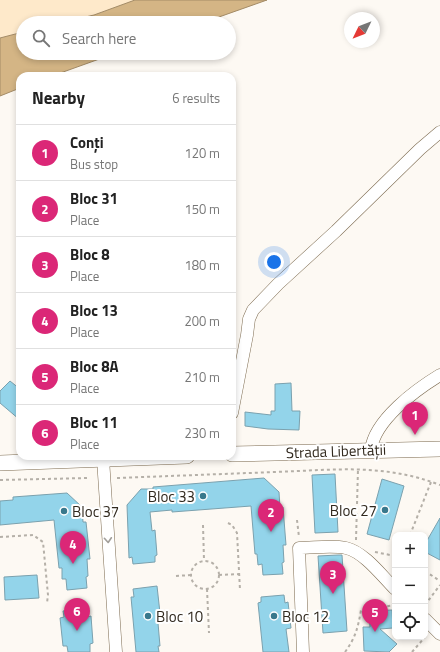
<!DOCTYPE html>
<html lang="en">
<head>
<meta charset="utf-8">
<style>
  :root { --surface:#fff; --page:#f2f2f2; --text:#222; --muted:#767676; --line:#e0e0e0; --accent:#db2777 }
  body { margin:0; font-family:"Titillium Web",sans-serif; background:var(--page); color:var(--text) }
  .controls { position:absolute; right:12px; bottom:12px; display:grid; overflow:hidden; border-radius:8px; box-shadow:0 2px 6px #0003 }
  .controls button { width:36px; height:36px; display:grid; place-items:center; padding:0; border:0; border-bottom:1px solid var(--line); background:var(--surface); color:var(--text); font:20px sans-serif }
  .compass { position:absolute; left:344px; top:12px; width:36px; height:36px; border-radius:50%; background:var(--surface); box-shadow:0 2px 6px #0003; rotate:227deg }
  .you { position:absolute; left:274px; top:262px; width:14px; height:14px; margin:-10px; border:3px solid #fff; border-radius:50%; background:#1a73e8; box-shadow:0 0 0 6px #1a73e833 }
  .badge { display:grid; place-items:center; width:26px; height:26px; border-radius:50%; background:var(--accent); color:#fff; font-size:13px; font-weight:700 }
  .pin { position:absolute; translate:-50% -33px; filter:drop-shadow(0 1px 2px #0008) }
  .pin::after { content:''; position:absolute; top:21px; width:14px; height:12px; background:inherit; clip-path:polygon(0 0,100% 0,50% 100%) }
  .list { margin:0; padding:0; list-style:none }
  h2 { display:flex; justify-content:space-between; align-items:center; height:52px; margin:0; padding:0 16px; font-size:17px }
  h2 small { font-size:13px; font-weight:400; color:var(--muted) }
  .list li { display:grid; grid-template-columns:26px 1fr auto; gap:12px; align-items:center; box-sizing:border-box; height:56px; padding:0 16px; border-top:1px solid var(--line) }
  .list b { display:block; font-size:15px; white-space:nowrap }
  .list p { margin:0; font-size:13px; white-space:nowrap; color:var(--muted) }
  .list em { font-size:13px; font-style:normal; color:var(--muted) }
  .icon { flex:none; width:22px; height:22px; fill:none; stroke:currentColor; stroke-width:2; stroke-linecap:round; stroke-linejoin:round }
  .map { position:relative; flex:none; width:440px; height:652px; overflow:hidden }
  .search { position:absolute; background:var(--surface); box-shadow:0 2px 6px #0003; left:16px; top:16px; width:220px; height:44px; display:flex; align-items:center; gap:10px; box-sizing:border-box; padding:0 14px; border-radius:22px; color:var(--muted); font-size:15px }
  .panel { position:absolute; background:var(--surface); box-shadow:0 2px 6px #0003; left:16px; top:72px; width:220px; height:388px; border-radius:12px }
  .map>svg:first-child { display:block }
</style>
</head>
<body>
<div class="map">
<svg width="440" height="652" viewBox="0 0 440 652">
  <rect width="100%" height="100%" fill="#fdf9f3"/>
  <path fill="#fee9ca" d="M0,0H135L94,15L60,23H23V32L0,38Z"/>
  <g fill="#d4b585" stroke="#a38b66">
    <path d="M135,0H267L202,23H60L94,15Z"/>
    <path d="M23,32V53H116L52,76H20V88L0,96V38Z"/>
  </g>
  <g fill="#93d4ea" stroke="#7ba1ae">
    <path d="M10,381L20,389V420L0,403V391Z"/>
    <path d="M291,383L292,411H300L299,430L268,429L245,426V412L271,415V411H275V384Z"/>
    <path d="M335,474L338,532L315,533L312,475Z"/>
    <path d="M264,478L279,492L280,508L283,507L286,545H283L284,562L282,563L283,574L263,575L262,564L258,565L257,554H255L251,506L172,512V510L150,512L152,531L155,530L157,555L155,556V562L133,564L132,557L129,558L127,505L141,489H153V487Z"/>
    <path d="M382,479L404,486L389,540L367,534Z"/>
    <path d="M67,493L82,507L83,522H86L90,559H87L88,576L86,577L87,588L67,590L66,579H62V568H59L54,520L0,525V501L13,500V497Z"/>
    <path d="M440,518V560L425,552V544Z"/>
    <path d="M338,555H342L347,631L323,633L318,556Z"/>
    <path d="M37,575L39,598L5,600L4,577Z"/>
    <path d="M157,586L161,622L158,623L160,646H158L159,652H136L131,597H134L133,589Z"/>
    <path d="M284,595L285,603L288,602L291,628L286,629L289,652H263L258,603L261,602V597Z"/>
    <path d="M86,609L87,617L91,616L93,643L90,644V652H68L67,646H63L60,618L64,617L63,611Z"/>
    <path d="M392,610L393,628L380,629L397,644L389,652L364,651L363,627H370L369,611Z"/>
  </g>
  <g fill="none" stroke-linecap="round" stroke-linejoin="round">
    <defs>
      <g id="minor">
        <path d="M232,413L247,335L249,319L253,310L278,284L336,231L420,149L440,132"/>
        <path d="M371,450C374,420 417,389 440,375"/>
        <path d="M103,459L116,652"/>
        <path d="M425,619L440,634"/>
        <path d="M303,652L299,548C314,548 331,545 346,548C364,552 382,576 395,589"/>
      </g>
      <g id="major">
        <path d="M232,454L440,449"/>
        <path d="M0,463L187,456"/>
      </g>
    </defs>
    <use href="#minor" stroke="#7d6b50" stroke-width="13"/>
    <use href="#major" stroke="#7d6b50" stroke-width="16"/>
    <g stroke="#b5b0a8" stroke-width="2" stroke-dasharray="3 3" stroke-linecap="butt">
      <path d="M117,478C170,476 222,474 275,472C334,470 383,463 440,485"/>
      <path d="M0,480L88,478"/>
      <path d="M297,520L299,537"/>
      <path d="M228,523L232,525L237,533L240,590"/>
      <path d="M203,525L204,560"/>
      <path d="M410,535L431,482"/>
      <path d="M0,537L33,535L43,542L48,595L47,603"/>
      <path d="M356,540L358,469"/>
      <path d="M375,552L395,556"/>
      <circle cx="205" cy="575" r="14"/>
      <path d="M425,571L440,581"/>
      <path d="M219,575L240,574"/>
      <path d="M176,576L191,575"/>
      <path d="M207,589L209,633"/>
      <path d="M425,605L440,585"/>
      <path d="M345,652C356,637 358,627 361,610L395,605"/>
      <path d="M412,652L426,636"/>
    </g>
    <use href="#minor" stroke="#fff" stroke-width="12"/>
    <use href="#major" stroke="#fff" stroke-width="15"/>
  </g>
  <defs><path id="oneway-chevron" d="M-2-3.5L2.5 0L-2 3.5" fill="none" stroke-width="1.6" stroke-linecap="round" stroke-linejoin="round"/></defs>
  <use stroke="#a29f9a" href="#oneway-chevron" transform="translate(108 540) rotate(86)"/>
  <g fill="#38788c" stroke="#fff" stroke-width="1.5">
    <circle cx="203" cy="496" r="4"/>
    <circle cx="385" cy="510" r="4"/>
    <circle cx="64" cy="511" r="4"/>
    <circle cx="148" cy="616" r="4"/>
    <circle cx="274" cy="616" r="4"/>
  </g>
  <g text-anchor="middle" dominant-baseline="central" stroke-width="4" stroke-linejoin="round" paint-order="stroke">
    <g font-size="15" fill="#31291e" stroke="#fff">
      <text transform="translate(336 451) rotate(-2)">Strada Libertății</text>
    </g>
    <g font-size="15" fill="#31291e" stroke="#fff" text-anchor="start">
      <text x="195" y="496" text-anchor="end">Bloc 33</text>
      <text x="377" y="510" text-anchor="end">Bloc 27</text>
      <text x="72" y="511">Bloc 37</text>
      <text x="156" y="616">Bloc 10</text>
      <text x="282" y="616">Bloc 12</text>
    </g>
  </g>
</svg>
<div class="controls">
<button>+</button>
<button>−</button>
<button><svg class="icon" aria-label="locate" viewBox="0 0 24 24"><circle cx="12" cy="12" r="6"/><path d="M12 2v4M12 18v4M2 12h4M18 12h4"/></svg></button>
</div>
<svg class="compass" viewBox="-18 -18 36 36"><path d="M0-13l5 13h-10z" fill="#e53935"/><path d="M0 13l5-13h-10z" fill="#767676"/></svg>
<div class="you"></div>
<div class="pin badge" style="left:415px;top:435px">1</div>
<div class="pin badge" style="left:271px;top:532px">2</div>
<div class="pin badge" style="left:333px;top:594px">3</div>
<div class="pin badge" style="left:73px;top:564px">4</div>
<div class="pin badge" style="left:375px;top:632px">5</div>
<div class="pin badge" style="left:77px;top:631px">6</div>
<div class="search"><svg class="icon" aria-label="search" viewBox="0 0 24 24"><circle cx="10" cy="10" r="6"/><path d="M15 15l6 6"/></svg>Search here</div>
<section class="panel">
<h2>Nearby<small>6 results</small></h2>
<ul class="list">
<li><span class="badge">1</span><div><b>Conți</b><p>Bus stop</p></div><em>120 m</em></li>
<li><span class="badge">2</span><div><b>Bloc 31</b><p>Place</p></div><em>150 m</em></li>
<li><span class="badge">3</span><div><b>Bloc 8</b><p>Place</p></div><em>180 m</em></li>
<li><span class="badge">4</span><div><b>Bloc 13</b><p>Place</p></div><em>200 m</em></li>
<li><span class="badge">5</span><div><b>Bloc 8A</b><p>Place</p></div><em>210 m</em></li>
<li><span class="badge">6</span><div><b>Bloc 11</b><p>Place</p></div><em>230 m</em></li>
</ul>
</section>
</div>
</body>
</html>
